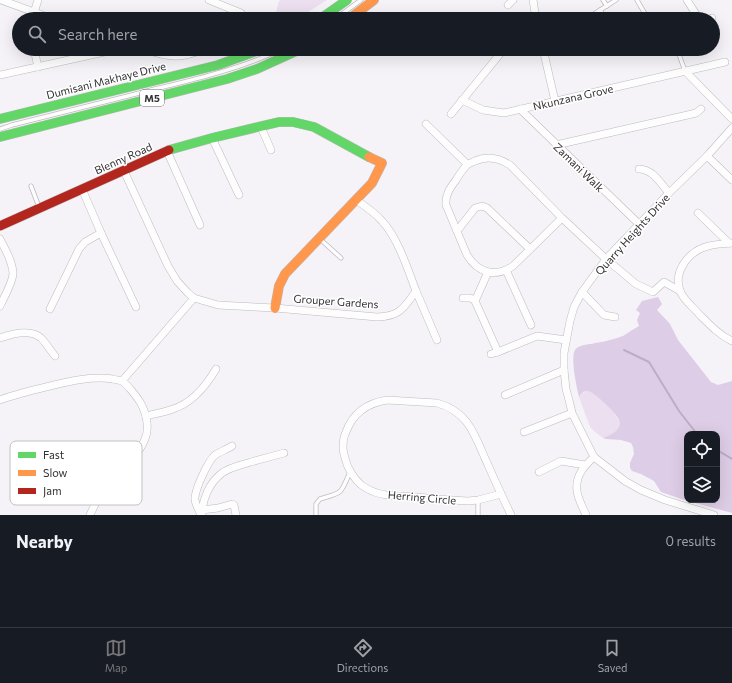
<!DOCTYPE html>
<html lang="en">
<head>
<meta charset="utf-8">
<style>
  :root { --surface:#171b24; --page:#20242c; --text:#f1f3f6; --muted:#9ea1a6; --line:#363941; --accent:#767578 }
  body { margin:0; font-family:Commissioner,sans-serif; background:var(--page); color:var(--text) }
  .controls { position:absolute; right:12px; bottom:12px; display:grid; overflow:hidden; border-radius:8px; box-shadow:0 4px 16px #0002 }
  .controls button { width:36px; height:36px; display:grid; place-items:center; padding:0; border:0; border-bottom:1px solid var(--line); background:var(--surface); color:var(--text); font:20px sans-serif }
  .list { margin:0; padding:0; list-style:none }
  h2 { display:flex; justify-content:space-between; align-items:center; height:52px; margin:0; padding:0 16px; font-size:17px }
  h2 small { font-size:13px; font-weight:400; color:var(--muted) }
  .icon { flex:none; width:22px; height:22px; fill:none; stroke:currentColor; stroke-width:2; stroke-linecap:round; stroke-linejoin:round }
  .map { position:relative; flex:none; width:732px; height:515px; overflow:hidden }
  .search { position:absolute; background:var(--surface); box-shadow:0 4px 16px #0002; left:12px; right:12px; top:12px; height:44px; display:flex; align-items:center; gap:10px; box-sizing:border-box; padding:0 14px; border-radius:22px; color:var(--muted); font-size:15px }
  .sheet { height:112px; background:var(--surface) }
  nav { display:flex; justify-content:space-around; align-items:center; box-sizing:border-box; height:56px; border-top:1px solid var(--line); background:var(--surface); font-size:11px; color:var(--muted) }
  nav a { display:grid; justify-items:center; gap:2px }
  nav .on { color:var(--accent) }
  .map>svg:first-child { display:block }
</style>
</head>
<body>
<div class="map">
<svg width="732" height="515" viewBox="0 0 732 515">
  <rect width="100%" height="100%" fill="#f5f3f7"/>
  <g fill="#ebdff0">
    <path d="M281,0H327L297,19H275V17L279,1Z"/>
    <path d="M587,391C598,393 616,414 621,424C618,432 610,435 603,438L594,431L590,427L579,397L582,393Z"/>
  </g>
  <path fill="#decde6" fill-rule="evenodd" d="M658,297L662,304L657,310L670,324L678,340L711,382L718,385L732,381V513L681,499L661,492L654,481L641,474L632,471L630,468V463L634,454L633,447L631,443L621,440L606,439L603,438C610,435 618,432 620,424C620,422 619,420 618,418C614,412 594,391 587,391C583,391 581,394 579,397C577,388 570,358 575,350C579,344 589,345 595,343C603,342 615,339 623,336C628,333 633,329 639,326L637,320L640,313L636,310L642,301ZM687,434H717V500H687Z"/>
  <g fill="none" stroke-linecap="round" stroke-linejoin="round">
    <g stroke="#c0acca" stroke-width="2">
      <path d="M624,350L649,362L679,411L697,434"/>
      <path d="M717,450L732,459"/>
    </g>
    <defs>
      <g id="lane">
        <path d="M603,0L607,6"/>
        <path d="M637,0L648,19"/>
        <path d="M600,10L606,19"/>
        <path d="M335,19L361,0"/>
        <path d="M586,19L616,0"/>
        <path d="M677,49L685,71"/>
        <path d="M0,129L12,125C59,113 105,102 151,90C196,79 240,69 282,49"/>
        <path d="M31,186L39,207"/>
        <path d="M320,239L341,258"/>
        <path d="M478,500V515"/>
        <path d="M316,515V504L320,499C343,492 340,495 350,472"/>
      </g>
      <g id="street">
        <path d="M1,0L53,19"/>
        <path d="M209,0L241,13"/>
        <path d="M533,0L536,19"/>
        <path d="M687,0L699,19"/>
        <path d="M508,5L513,0"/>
        <path d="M32,19L38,0"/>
        <path d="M709,19L712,18"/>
        <path d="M34,49L38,67"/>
        <path d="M145,49C168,58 181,59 204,49"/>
        <path d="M543,49L555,101"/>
        <path d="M685,71L732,119"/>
        <path d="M0,75L118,49"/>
        <path d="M462,100L483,110L504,113L725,62"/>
        <path d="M520,109L639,224"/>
        <path d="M451,114L504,49"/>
        <path d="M426,124L467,164"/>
        <path d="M261,127L271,150"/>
        <path d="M212,138L239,195"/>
        <path d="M556,145L692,114L696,113L701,109"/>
        <path d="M167,151L200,225"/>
        <path d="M707,156L732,180"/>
        <path d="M639,169C653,169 661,184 669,193"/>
        <path d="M124,171L168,266L177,281L188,293L194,298L218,305L275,308L377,317C400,316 403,309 416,291C408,270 398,238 382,221C375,213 365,206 356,200"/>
        <path d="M82,189L101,233L136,307"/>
        <path d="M698,213L729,243"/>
        <path d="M562,218L513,266C495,278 478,273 467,255L446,205C445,195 450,188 456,180C459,175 463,169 467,165C469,163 473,162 475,161C488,155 499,158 510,165L562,218L606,259L636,284L653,292L664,282L680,291"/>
        <path d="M457,231L475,208L482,206L487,208L530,249"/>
        <path d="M0,239C5,249 13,262 13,274C12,284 4,297 0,306"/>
        <path d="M732,243C723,244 713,244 705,247C687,253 672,274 681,293C685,301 693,307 699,314C709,324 719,335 732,341"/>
        <path d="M506,270L531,325"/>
        <path d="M488,272L475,301L498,352"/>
        <path d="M416,291L437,340"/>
        <path d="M582,292L604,315L615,317"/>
        <path d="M463,298H470L475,300"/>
        <path d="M50,309L79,249L85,242L101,233"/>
        <path d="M0,338C11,334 30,328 41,338C46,343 50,350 55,356"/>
        <path d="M491,354L498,352L537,336L566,340"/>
        <path d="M122,381L194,298"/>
        <path d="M505,395L564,370"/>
        <path d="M0,400C16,394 33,390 50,386C70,381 92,376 113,379C115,380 120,380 122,381C126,383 137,397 140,402C146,412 150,428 145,439C138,457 121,470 109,484C100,493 95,504 90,515"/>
        <path d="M146,416C155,414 165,412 173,409C192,403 206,386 216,369"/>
        <path d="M524,432L572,413"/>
        <path d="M539,472L561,461L585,465"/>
        <path d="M501,494L478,500L468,501C451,500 434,499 417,497C400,496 380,497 366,488C358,484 352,475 348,467C346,461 343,454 343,447C343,442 344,436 346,432C353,413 367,403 387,400L437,403C470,412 475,437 488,465C495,481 503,498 511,515"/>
        <path d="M202,510L218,508L232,504L234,505L236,515"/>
        <path d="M201,515C199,510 196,506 195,500C194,491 208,461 215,455C220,452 227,449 232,446"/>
        <path d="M202,515C202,500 209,483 222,473C230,467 241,465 251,462C262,459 273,456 284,453"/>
        <path d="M586,515C583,508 578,499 577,491C575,476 584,466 594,457"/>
        <path d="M714,515L665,500L641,490L625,481L594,457L572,413L569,400L566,389L564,370V353L570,321L574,307L582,292L606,259L669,193L707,156L732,128"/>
      </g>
      <g id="fast">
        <path d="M320,19L347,0"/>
        <path d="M0,119L218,65L262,49"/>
        <path d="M0,137L227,79L257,69L301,49"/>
        <path d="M169,150L212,138L279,122H293L314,127L369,157"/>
      </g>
      <g id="slow">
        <path d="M349,19L374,0"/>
        <path d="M275,308L279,286L285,274L372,183L382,163L369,157"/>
      </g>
      <path id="jam" d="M0,226L169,150"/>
    </defs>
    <use href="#lane" stroke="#bdbbbe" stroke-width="5"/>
    <use href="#street" stroke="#bdbbbe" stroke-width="8"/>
    <use href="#fast" stroke="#bdbbbe" stroke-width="10"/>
    <use href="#slow" stroke="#bdbbbe" stroke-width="10"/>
    <use href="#jam" stroke="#bdbbbe" stroke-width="10"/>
    <use href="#lane" stroke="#fefdfe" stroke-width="3.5"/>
    <use href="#street" stroke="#fefdfe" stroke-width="7"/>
    <use href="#fast" stroke="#63d668" stroke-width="9"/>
    <use href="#slow" stroke="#ff974d" stroke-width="9"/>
    <use href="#jam" stroke="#b3261e" stroke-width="9"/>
  </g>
  <g text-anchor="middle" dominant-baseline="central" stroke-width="3" stroke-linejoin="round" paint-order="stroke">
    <rect fill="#fff" stroke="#706f70" stroke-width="1" x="140" y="90" width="24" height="16" rx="3"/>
    <g font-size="10" font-weight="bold" fill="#323133">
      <text x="152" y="98">M5</text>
    </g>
    <g font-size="11" fill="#323133" stroke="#fff">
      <text transform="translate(106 80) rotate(-14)">Dumisani Makhaye Drive</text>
      <text transform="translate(573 97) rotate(-13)">Nkunzana Grove</text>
      <text transform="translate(123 158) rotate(-24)">Blenny Road</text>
      <text transform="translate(579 167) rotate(44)">Zamani Walk</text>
      <text transform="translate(632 234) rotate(-48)">Quarry Heights Drive</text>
      <text transform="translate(336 301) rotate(4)">Grouper Gardens</text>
      <text transform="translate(422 497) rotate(5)">Herring Circle</text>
    </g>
  </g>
  <rect x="10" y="441" width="132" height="64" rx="6" fill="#fff" stroke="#c2c1c2" stroke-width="1"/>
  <rect x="18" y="452" width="18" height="6" fill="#63d668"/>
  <rect x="18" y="470" width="18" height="6" fill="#ff974d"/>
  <rect x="18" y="488" width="18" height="6" fill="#b3261e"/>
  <g font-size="11" fill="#323133">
    <text x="43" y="459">Fast</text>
    <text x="43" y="477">Slow</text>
    <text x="43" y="495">Jam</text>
  </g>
</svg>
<div class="controls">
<button><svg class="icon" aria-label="locate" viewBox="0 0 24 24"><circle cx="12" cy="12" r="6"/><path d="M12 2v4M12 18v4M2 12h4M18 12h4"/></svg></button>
<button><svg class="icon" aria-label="layers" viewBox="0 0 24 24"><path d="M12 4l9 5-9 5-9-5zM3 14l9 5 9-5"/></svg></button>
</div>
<div class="search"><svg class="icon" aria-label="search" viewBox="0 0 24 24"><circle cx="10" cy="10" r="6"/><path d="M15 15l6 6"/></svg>Search here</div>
</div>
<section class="sheet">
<h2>Nearby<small>0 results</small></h2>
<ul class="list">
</ul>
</section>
<nav>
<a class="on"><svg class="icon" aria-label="map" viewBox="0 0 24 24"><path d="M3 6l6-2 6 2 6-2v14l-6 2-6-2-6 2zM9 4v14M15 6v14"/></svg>Map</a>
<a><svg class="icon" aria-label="directions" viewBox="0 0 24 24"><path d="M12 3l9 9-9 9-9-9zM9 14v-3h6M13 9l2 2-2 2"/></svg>Directions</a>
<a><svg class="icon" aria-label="saved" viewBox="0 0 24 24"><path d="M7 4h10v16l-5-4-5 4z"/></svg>Saved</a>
</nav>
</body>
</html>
